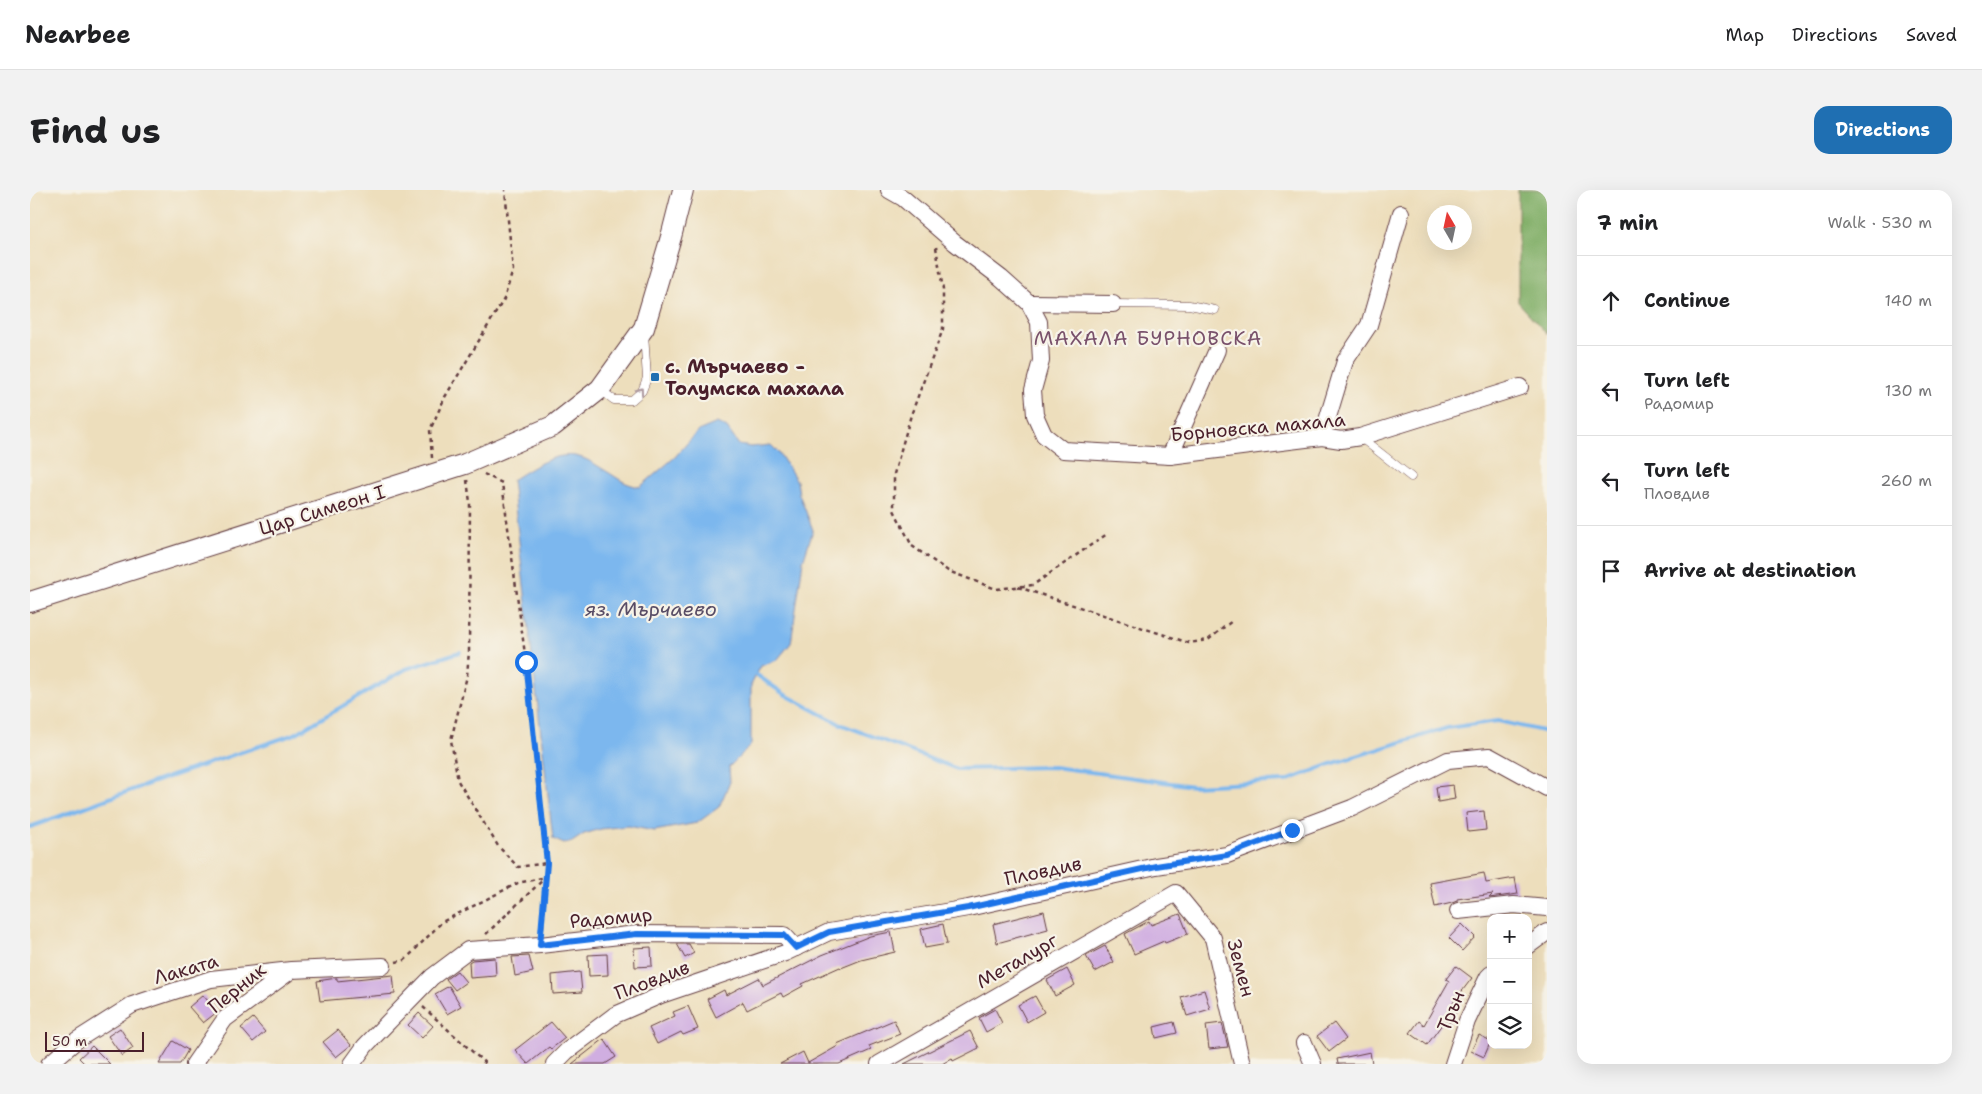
<!DOCTYPE html>
<html lang="en">
<head>
<meta charset="utf-8">
<style>
  :root { --surface:#fff; --page:#f2f2f2; --text:#202124; --muted:#757577; --line:#e0e0e0; --accent:#1f6fb2 }
  body { margin:0; font-family:"Shantell Sans",sans-serif; background:var(--page); color:var(--text) }
  .controls { position:absolute; right:15px; bottom:15px; display:grid; overflow:hidden; border-radius:10px; box-shadow:0 5px 20px #0002 }
  .controls button { width:45px; height:45px; display:grid; place-items:center; padding:0; border:0; border-bottom:1px solid var(--line); background:var(--surface); color:var(--text); font:25px sans-serif }
  .compass { position:absolute; left:1397px; top:15px; width:45px; height:45px; border-radius:50%; background:var(--surface); box-shadow:0 5px 20px #0002; rotate:351deg }
  .scale { position:absolute; left:15px; bottom:12px; width:99px; box-sizing:border-box; padding-left:5px; border:2px solid #4a1f2b; border-top:0; font-size:14px; line-height:18px; white-space:nowrap; color:#4a1f2b; -webkit-text-stroke:4px #f7f3e8; paint-order:stroke }
  .stop { position:absolute; width:15px; height:15px; margin:-11px; border:4px solid #1a73e8; border-radius:50%; background:#fff }
  .stop.end { background:#1a73e8; border-color:#fff; box-shadow:0 1px 5px #0008 }
  .list { margin:0; padding:0; list-style:none }
  h2 { display:flex; justify-content:space-between; align-items:center; height:65px; margin:0; padding:0 20px; font-size:21px }
  h2 small { font-size:16px; font-weight:400; color:var(--muted) }
  .list li { display:grid; grid-template-columns:32px 1fr auto; gap:15px; align-items:center; box-sizing:border-box; height:90px; padding:0 20px; border-top:1px solid var(--line) }
  .list b { display:block; font-size:19px; white-space:nowrap }
  .list p { margin:0; font-size:16px; white-space:nowrap; color:var(--muted) }
  .list em { font-size:16px; font-style:normal; color:var(--muted) }
  .icon { flex:none; width:28px; height:28px; fill:none; stroke:currentColor; stroke-width:2; stroke-linecap:round; stroke-linejoin:round }
  .map { position:relative; flex:none; width:1517px; height:874px; overflow:hidden; border-radius:15px }
  header { display:flex; align-items:center; gap:30px; box-sizing:border-box; height:70px; padding:0 25px; background:var(--surface); border-bottom:1px solid var(--line) }
  header strong { font-size:24px }
  nav { display:flex; gap:28px; margin-inline-start:auto; font-size:18px }
  .intro { display:flex; align-items:center; justify-content:space-between; box-sizing:border-box; height:120px; padding:0 30px }
  h1 { margin:0; font-size:35px }
  .button { padding:12px 22px; border-radius:15px; background:var(--accent); color:#fff; font-size:18px; font-weight:700 }
  main { display:flex; gap:30px; padding:0 30px }
  aside { flex:1; background:var(--surface); border-radius:15px; box-shadow:0 5px 20px #0002 }
  .map>svg:first-child { display:block }
</style>
</head>
<body>
<header>
<strong>Nearbee</strong>
<nav><a>Map</a><a>Directions</a><a>Saved</a></nav>
</header>
<div class="intro"><h1>Find us</h1><a class="button">Directions</a></div>
<main>
<div class="map">
<svg width="1517" height="874" viewBox="0 0 1517 874">
  <rect width="100%" height="100%" fill="#f7f3e8"/>
  <filter id="ink" filterUnits="userSpaceOnUse"><feTurbulence type="fractalNoise" baseFrequency=".02" numOctaves="2"/><feDisplacementMap in="SourceGraphic" scale="10" xChannelSelector="R" yChannelSelector="G"/><feConvolveMatrix kernelMatrix="1 2 1 2 8 2 1 2 1" color-interpolation-filters="sRGB"/></filter>
  <filter id="wash" filterUnits="userSpaceOnUse"><feTurbulence type="fractalNoise" baseFrequency=".0096" numOctaves="4" result="noise"/><feDisplacementMap in="SourceGraphic" scale="20" xChannelSelector="R" yChannelSelector="G"/><feGaussianBlur stdDeviation="1.12" result="paint"/><feColorMatrix in="noise" values="0 0 0 0 0 0 0 0 0 0 0 0 0 0 0 0 0 1.4 0 .05"/><feComposite in="paint" operator="in"/></filter>
  <g filter="url(#wash)">
    <rect width="100%" height="100%" fill="#eddebc"/>
    <path fill="#81af68" stroke="#66674a" d="M1488,0H1517V144L1488,112Z"/>
    <path fill="#7cb7ee" stroke="#636b8c" d="M687,233L697,238L709,255L721,257L741,255L749,263L767,291L769,304L783,340L773,371L761,453L747,470L731,476L721,495V555L699,577L700,592L689,617L667,633L624,641L598,636L571,639L554,644L542,652L534,654L523,649L482,290C500,279 526,260 549,267C558,269 568,276 576,281C590,289 593,294 610,297L645,267L668,241Z"/>
    <g fill="none" stroke-linecap="round" stroke-linejoin="round">
      <g stroke="#7cb7ee" stroke-width="4">
        <path d="M724,483L754,504L810,534L927,579L1024,577L1163,596L1256,591L1301,574L1417,538L1468,531L1517,542"/>
        <path d="M0,637L121,593L265,544L376,479L430,462"/>
      </g>
    </g>
    <g id="blocks">
      <g fill="#d0aee1">
        <path d="M1423,595L1425,609L1408,612L1406,597Z"/>
        <path d="M1454,621L1456,640L1438,642L1436,623Z"/>
        <path d="M1454,683L1456,693L1485,688L1488,704L1459,708L1463,704L1427,709V711L1422,713L1405,717L1400,693Z"/>
        <path d="M1014,721L1018,739L967,753L963,734Z"/>
        <path d="M1150,724L1158,744L1135,753L1134,751L1104,764L1095,744L1119,731L1121,735Z"/>
        <path d="M913,734L917,754L895,758L891,739Z"/>
        <path d="M1432,734L1445,747L1432,761L1419,748Z"/>
        <path d="M861,742L865,762L831,770L811,778L810,777L772,794L773,796L753,807L751,803L717,820L713,812L686,827L677,809L694,800L696,805L729,788L733,795L792,765L840,746Z"/>
        <path d="M647,754H659L664,763L655,768Z"/>
        <path d="M1075,756L1084,772L1065,782L1056,766Z"/>
        <path d="M621,757L622,776L605,777L604,758Z"/>
        <path d="M577,764L578,785L559,786L558,765Z"/>
        <path d="M499,766L503,782L485,786L482,767Z"/>
        <path d="M465,768L466,786L440,788L439,772L442,770Z"/>
        <path d="M1426,776L1442,788L1423,813L1429,816L1420,833L1415,830L1397,855L1380,843L1389,831L1394,835L1419,791L1416,789Z"/>
        <path d="M1037,779L1045,795L1025,806L1017,790Z"/>
        <path d="M427,781L436,792L425,800L416,789Z"/>
        <path d="M550,782L552,802L523,804L522,785Z"/>
        <path d="M363,785L365,804L290,811L287,791L307,788V791Z"/>
        <path d="M419,796L431,816L417,824L405,804Z"/>
        <path d="M1174,800L1180,819L1157,826L1151,807Z"/>
        <path d="M173,805L187,822L173,833L159,817Z"/>
        <path d="M1005,806L1014,822L997,832L988,815Z"/>
        <path d="M658,816L668,839L653,845L651,842L627,854L619,838L645,826L643,822Z"/>
        <path d="M965,819L972,833L956,842L949,828Z"/>
        <path d="M389,823L403,836L392,848L378,835Z"/>
        <path d="M223,828L235,842L223,852L211,838Z"/>
        <path d="M864,830L870,844L839,856L841,860L809,874H750L773,862L778,873L808,856L807,854Z"/>
        <path d="M521,832L535,848L521,859L519,857L498,874L485,860Z"/>
        <path d="M1144,832L1147,843L1126,848L1124,837Z"/>
        <path d="M1192,833L1198,857L1179,859L1176,835Z"/>
        <path d="M1304,833L1316,849L1299,862L1287,846Z"/>
        <path d="M90,838L103,858L92,866L78,846Z"/>
        <path d="M308,840L321,855L306,867L293,852Z"/>
        <path d="M940,841L949,858L923,871L922,868L912,874H874Z"/>
        <path d="M1449,845L1461,851L1454,867L1441,861Z"/>
        <path d="M574,849L586,867L575,874H542Z"/>
        <path d="M143,851L158,860L150,874H129Z"/>
        <path d="M62,856L80,874H55L49,868Z"/>
        <path d="M1340,862L1342,874H1308L1307,869Z"/>
      </g>
    </g>
  </g>
  <g filter="url(#ink)">
    <use href="#blocks" fill-opacity="0" stroke="#623c41" stroke-width="1"/>
    <g fill="none" stroke-linecap="round" stroke-linejoin="round">
      <defs>
        <g id="service">
          <path d="M1083,114L1159,115L1185,120"/>
          <path d="M571,200L584,210H602L612,201L617,188L614,144"/>
          <path d="M1330,247L1381,287"/>
        </g>
        <g id="minor">
          <path d="M859,0L873,8L925,53L971,88L999,113L1009,132L1011,171L1003,200L1005,225L1014,245L1033,260L1140,266L1292,247L1311,250L1330,247L1490,197"/>
          <path d="M999,113L1083,114"/>
          <path d="M1292,247L1315,171L1339,135L1371,23"/>
          <path d="M1140,266L1187,160"/>
          <path d="M1428,721L1484,715L1517,718"/>
          <path d="M1498,756L1517,742"/>
          <path d="M1274,853L1283,874"/>
          <path d="M19,874L47,850L102,815L181,789L261,780L353,776"/>
          <path d="M164,874L195,829L259,782"/>
          <path d="M322,874L335,856L402,787L438,760L510,755L607,744L754,745L766,758"/>
          <path d="M524,874L537,861L585,825L631,805L755,763L799,742L938,718L1126,676L1197,665L1322,618L1418,570L1459,566L1517,598"/>
          <path d="M849,874L1146,703L1183,748L1212,874"/>
          <path d="M1423,874L1437,831L1458,787L1461,784"/>
        </g>
        <path id="tertiary" d="M0,412L435,274L523,236L570,199L614,138L641,47L653,0"/>
      </defs>
      <use href="#service" stroke="#623c41" stroke-width="9"/>
      <use href="#minor" stroke="#623c41" stroke-width="18"/>
      <use href="#tertiary" stroke="#623c41" stroke-width="22"/>
      <g stroke="#623c41" stroke-width="2.5" stroke-dasharray="4 4" stroke-linecap="butt">
        <path d="M906,57L913,100V139L881,225L864,284V320L882,356L918,381L966,399L1003,395L1077,344"/>
        <path d="M402,268L400,240L415,207L474,109L483,80L475,0"/>
        <path d="M454,284L472,293L496,472L517,673L512,740"/>
        <path d="M437,290L440,312L439,461L437,486L421,550L428,591L468,656L488,677L517,673"/>
        <path d="M988,397L1159,453L1178,450L1202,431"/>
        <path d="M456,744L515,688"/>
        <path d="M366,772L375,770L412,732L488,693L516,687"/>
        <path d="M393,817L456,874"/>
      </g>
      <use href="#service" stroke="#fff" stroke-width="8"/>
      <use href="#minor" stroke="#fff" stroke-width="16"/>
      <use href="#tertiary" stroke="#fff" stroke-width="20"/>
    </g>
    <defs><path id="oneway-chevron" d="M-2-3.5L2.5 0L-2 3.5" fill="none" stroke-width="1.6" stroke-linecap="round" stroke-linejoin="round" transform="scale(1.25)"/></defs>
    <use stroke="#ae9aa0" href="#oneway-chevron" transform="translate(610 201) rotate(-54)"/>
  </g>
  <g fill="none" stroke-linecap="round" stroke-linejoin="round" filter="url(#ink)">
    <path stroke="#1a73e8" stroke-width="6" d="M496,472L517,673L510,755L607,744L754,745L766,758L799,742L938,718L1126,676L1197,665L1262,640"/>
  </g>
  <rect fill="#1f6fb2" stroke="#f7f3e8" stroke-width="2" x="620" y="182" width="10" height="10" rx="2.5"/>
  <g text-anchor="middle" dominant-baseline="central" stroke-width="4.5" stroke-linejoin="round" paint-order="stroke">
    <g font-size="19" font-weight="bold" fill="#4a1f2b" stroke="#f7f3e8" text-anchor="start">
      <text x="635" y="176">с. Мърчаево -<tspan x="635" dy="22">Толумска махала</tspan></text>
    </g>
    <g font-size="19" fill="#4a1f2b" stroke="#f7f3e8">
      <text transform="translate(1228 237) rotate(-5)">Борновска махала</text>
      <text transform="translate(292 320) rotate(-17)">Цар Симеон I</text>
      <text transform="translate(1013 681) rotate(-12)">Пловдив</text>
      <text transform="translate(581 728) rotate(-5)">Радомир</text>
      <text transform="translate(987 771) rotate(-30)">Металург</text>
      <text transform="translate(1211 778) rotate(75)">Земен</text>
      <text transform="translate(156 779) rotate(-16)">Лаката</text>
      <text transform="translate(622 790) rotate(-21)">Пловдив</text>
      <text transform="translate(207 798) rotate(-39)">Перник</text>
      <text transform="translate(1421 821) rotate(-68)">Трън</text>
    </g>
    <g font-size="20" letter-spacing="1" fill="#79516b" stroke="#f7f3e8">
      <text x="1118" y="148">МАХАЛА БУРНОВСКА</text>
    </g>
    <g font-size="20" font-style="italic" fill="#594d66" stroke="#f7f3e8">
      <text x="621" y="419">яз. Мърчаево</text>
    </g>
  </g>
</svg>
<div class="controls">
<button>+</button>
<button>−</button>
<button><svg class="icon" aria-label="layers" viewBox="0 0 24 24"><path d="M12 4l9 5-9 5-9-5zM3 14l9 5 9-5"/></svg></button>
</div>
<svg class="compass" viewBox="-18 -18 36 36"><path d="M0-13l5 13h-10z" fill="#e53935"/><path d="M0 13l5-13h-10z" fill="#757577"/></svg>
<div class="scale">50 m</div>
<div class="stop" style="left:496px;top:472px"></div>
<div class="stop end" style="left:1262px;top:640px"></div>
</div>
<aside>
<h2>7 min<small>Walk · 530 m</small></h2>
<ul class="list">
<li><svg class="icon" aria-label="ahead" viewBox="0 0 24 24"><path d="M12 20V5M6 11l6-6 6 6"/></svg><div><b>Continue</b></div><em>140 m</em></li>
<li><svg class="icon" aria-label="left" viewBox="0 0 24 24"><path d="M17 20v-9H6M10 6l-5 5 5 5"/></svg><div><b>Turn left</b><p>Радомир</p></div><em>130 m</em></li>
<li><svg class="icon" aria-label="left" viewBox="0 0 24 24"><path d="M17 20v-9H6M10 6l-5 5 5 5"/></svg><div><b>Turn left</b><p>Пловдив</p></div><em>260 m</em></li>
<li><svg class="icon" aria-label="arrive" viewBox="0 0 24 24"><path d="M6 21V4h12l-3 4 3 4H6"/></svg><div><b>Arrive at destination</b></div></li>
</ul>
</aside>
</main>
</body>
</html>
